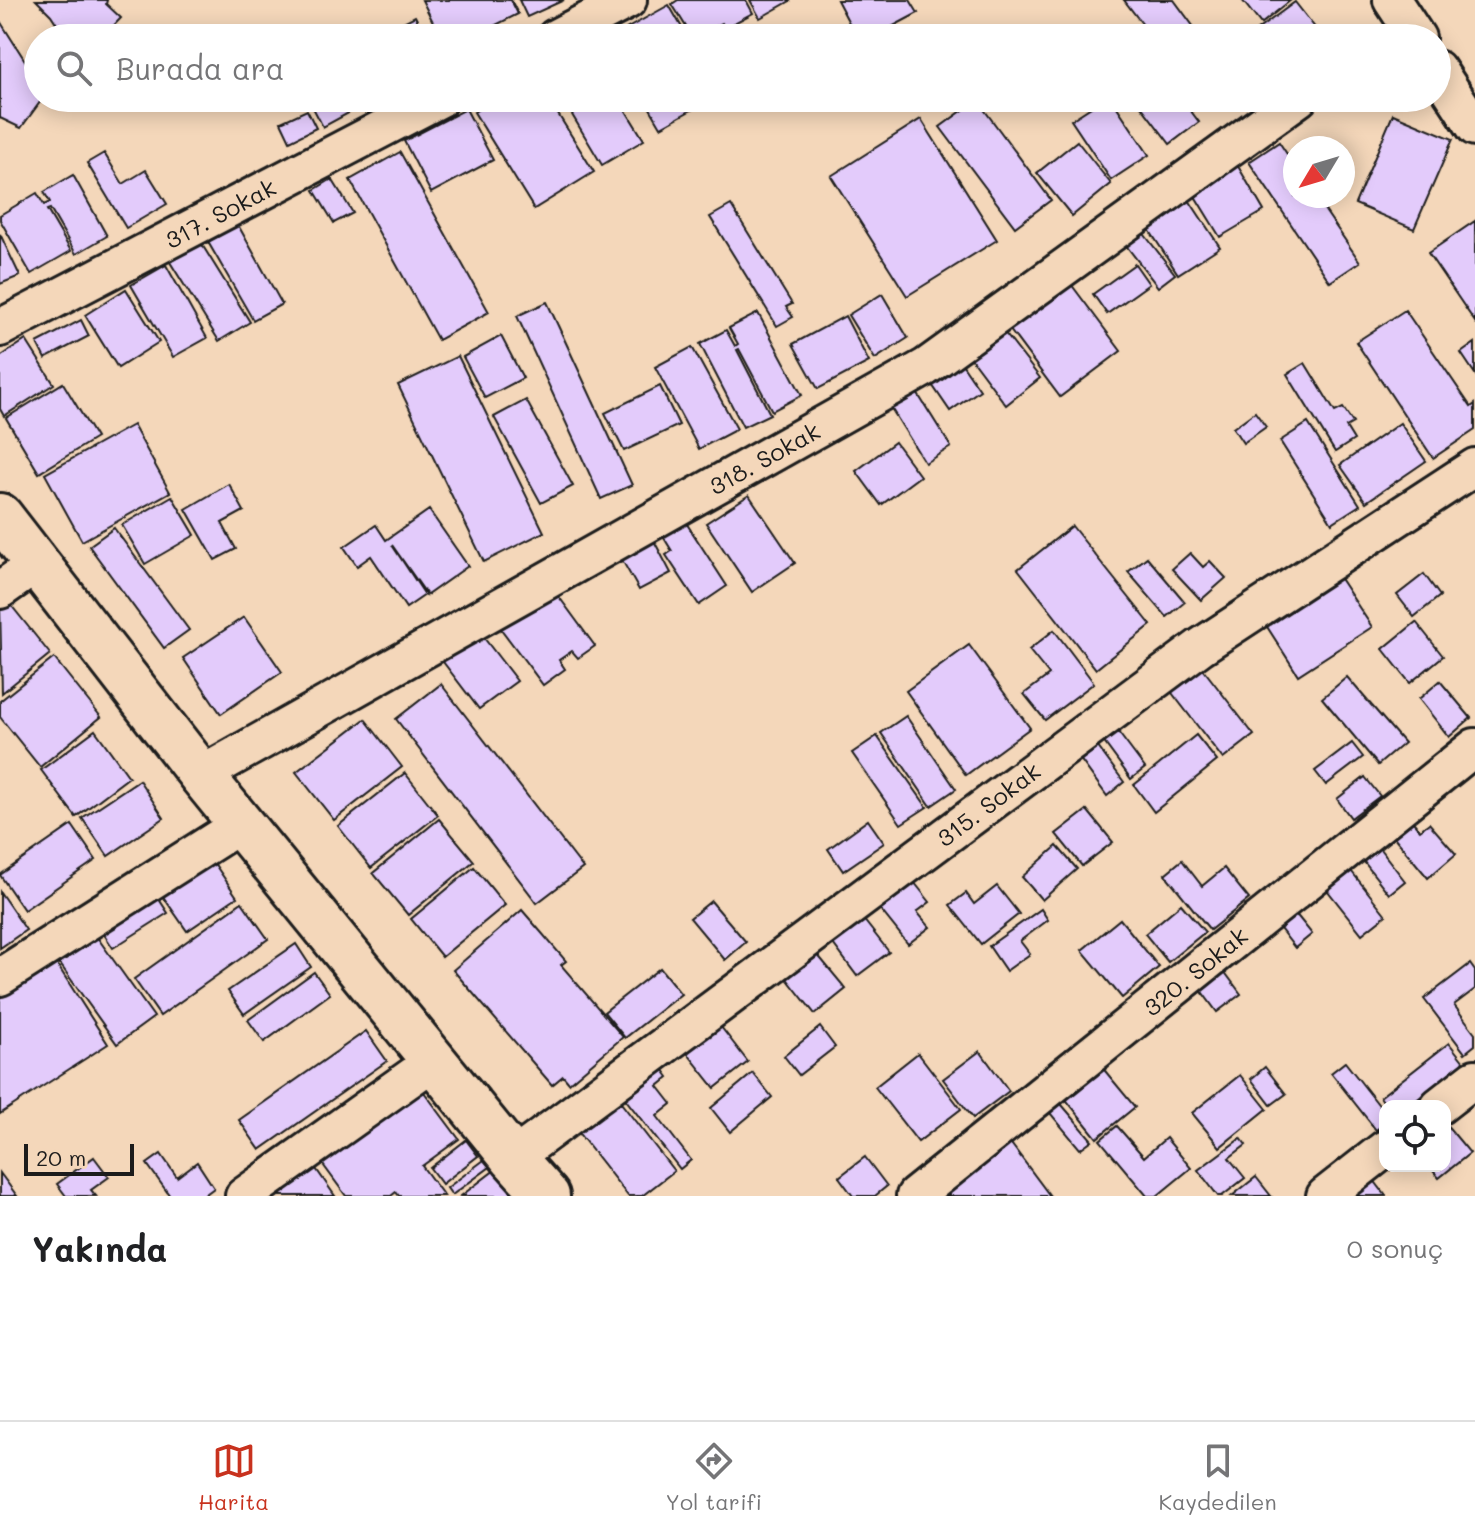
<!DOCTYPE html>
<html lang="tr">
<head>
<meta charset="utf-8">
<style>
  :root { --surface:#fff; --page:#f2f2f2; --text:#202124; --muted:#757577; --line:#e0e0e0; --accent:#c8321e }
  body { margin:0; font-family:Mali,sans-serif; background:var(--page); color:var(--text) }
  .controls { position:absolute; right:24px; bottom:24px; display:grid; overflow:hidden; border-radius:16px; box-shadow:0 4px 20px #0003 }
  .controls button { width:72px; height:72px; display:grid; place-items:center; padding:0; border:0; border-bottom:2px solid var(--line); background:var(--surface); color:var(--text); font:40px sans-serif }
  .compass { position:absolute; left:1283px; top:136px; width:72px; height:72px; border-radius:50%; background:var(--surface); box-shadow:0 4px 20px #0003; rotate:232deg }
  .scale { position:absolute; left:24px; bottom:20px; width:110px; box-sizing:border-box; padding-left:8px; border:4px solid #1c1c1c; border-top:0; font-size:22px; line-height:28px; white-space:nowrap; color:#1c1c1c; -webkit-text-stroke:6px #f4d7ba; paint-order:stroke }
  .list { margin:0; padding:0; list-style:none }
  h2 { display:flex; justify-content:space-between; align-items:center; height:104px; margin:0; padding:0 32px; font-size:34px }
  h2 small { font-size:26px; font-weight:400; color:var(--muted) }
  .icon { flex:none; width:44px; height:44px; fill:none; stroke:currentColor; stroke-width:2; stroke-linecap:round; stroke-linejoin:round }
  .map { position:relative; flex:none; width:1475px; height:1196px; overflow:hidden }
  .search { position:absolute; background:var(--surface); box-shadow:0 4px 20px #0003; left:24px; right:24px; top:24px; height:88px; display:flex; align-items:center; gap:20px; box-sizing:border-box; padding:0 28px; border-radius:44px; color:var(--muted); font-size:30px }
  .sheet { height:224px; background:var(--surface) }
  nav { display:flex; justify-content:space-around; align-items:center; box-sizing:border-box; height:112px; border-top:2px solid var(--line); background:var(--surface); font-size:22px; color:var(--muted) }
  nav a { display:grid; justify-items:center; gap:4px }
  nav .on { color:var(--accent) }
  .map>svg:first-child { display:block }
</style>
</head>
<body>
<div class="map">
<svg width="1475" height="1196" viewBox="0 0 1475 1196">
  <rect width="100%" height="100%" fill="#f4d7ba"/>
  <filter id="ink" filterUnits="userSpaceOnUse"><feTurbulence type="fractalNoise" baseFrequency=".0125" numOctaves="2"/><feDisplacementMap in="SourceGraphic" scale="16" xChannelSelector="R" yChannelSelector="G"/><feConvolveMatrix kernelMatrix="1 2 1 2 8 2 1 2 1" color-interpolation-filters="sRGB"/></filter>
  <g filter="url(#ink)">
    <g fill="#e3cbfb" stroke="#1c1c1c" stroke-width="2">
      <path d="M36,0H107L106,4L121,18L102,38H66L51,15Z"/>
      <path d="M422,0H511L518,14L470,38H441Z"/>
      <path d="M519,0H564L527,17Z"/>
      <path d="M678,0H746L753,13L725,28L722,23L693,38L672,4Z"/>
      <path d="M750,0H789L790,1L760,18Z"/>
      <path d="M837,0H910L918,13L871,38H857Z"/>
      <path d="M1124,0H1174L1202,38H1153Z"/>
      <path d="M1242,0H1291L1261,24Z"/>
      <path d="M1295,2L1323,38H1250L1249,36Z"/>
      <path d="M669,5L688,38H610Z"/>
      <path d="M415,16L426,38H372Z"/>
      <path d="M0,21L38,81V98H43L21,128L0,118Z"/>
      <path d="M308,98H376L323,127Z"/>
      <path d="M497,98H548L594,172L534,209L474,112Z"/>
      <path d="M562,98H618L644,140L602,165Z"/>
      <path d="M644,98H713L661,127Z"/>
      <path d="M1105,98H1111L1149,155L1111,180L1071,120Z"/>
      <path d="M1135,98H1181L1199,122L1170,144Z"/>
      <path d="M977,100L1051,200L1015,227L940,127Z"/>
      <path d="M466,109L493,160L431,193L404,141Z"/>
      <path d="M307,110L316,128L290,141L281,122Z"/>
      <path d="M1393,114L1453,139L1414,229L1355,204Z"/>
      <path d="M921,119L997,240L907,296L831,176Z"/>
      <path d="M1077,141L1111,184L1072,216L1037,173Z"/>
      <path d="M1279,142L1295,166V196H1315L1360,262L1330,282L1249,162Z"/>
      <path d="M400,152L489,312L438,340L350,180Z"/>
      <path d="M104,153L123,184L146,170L167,204L126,228L87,163Z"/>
      <path d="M1235,161L1264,211L1220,237L1190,188Z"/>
      <path d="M73,175L107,236L76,254L50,209L47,210L71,251L31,274L0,220V215L37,193L44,205L50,202L44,192Z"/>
      <path d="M332,179L353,213L334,223L314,190Z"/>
      <path d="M1187,197L1220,247L1178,274L1146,225Z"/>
      <path d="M731,205L792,304L786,307L793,317L777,326L710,217Z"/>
      <path d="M1475,221V322L1428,253Z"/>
      <path d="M238,225L282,304L253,320L208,242Z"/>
      <path d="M1138,226L1175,274L1158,287L1121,239Z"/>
      <path d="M0,234L20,276L0,284Z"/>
      <path d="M201,243L250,322L219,341L170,262Z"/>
      <path d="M1135,264L1149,284L1107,314L1093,294Z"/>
      <path d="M166,265L207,338L173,357L131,285Z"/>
      <path d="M1065,276L1121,351L1060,397L1004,322Z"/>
      <path d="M126,289L159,342L118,368L85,315Z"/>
      <path d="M882,294L908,338L875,359L848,315Z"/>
      <path d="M547,302L632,485L601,499L517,316Z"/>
      <path d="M1405,310L1471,407L1475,404V430L1433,458L1356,342Z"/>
      <path d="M758,313L802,395L772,411L739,349L737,350L770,414L743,427L700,344L726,330L735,346L738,344L729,328Z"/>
      <path d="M845,316L869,362L818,389L793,344Z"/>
      <path d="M81,320L89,336L45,359L37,343Z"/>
      <path d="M997,323L1040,378L1006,405L964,349Z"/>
      <path d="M501,336L523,378L485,398L463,357Z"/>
      <path d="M26,340L54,384L4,416L0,409V357Z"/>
      <path d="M1475,343V374L1461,353Z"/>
      <path d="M692,347L737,429L699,449L655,367Z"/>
      <path d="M954,352L980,390L950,411L924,373Z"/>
      <path d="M458,356L544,532L484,562L398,385Z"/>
      <path d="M1305,363L1335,412L1343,408L1353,423L1346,427L1354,440L1335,452L1287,374Z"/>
      <path d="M909,380L951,447L925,463L883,395Z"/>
      <path d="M63,383L96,438L39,473L6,418Z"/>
      <path d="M660,386L679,425L624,451L605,413Z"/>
      <path d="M526,400L573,486L541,503L494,417Z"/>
      <path d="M1255,412L1266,427L1243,443L1233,428Z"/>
      <path d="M1308,423L1360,505L1332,523L1280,441Z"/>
      <path d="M1400,423L1426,461L1366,502L1340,465Z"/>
      <path d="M133,425L170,492L82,541L45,474Z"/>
      <path d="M895,442L920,476L881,505L856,471Z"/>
      <path d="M229,484L244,511L222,523L236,549L215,560L186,509Z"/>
      <path d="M749,495L795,563L752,592L706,523Z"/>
      <path d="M172,496L195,535L145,564L122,525Z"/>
      <path d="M429,510L468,566L427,595L392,545L425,595L406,608L371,556L357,566L344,547L376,525L386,540Z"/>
      <path d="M683,518L727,586L699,605L666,555L672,551L661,533Z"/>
      <path d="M1072,526L1151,625L1096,669L1018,569Z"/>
      <path d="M114,528L189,630L164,648L89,546Z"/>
      <path d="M651,535L671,573L639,590L618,553Z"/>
      <path d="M1190,553L1203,567L1210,561L1226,578L1201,600L1172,569Z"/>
      <path d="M1147,557L1185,602L1167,617L1128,572Z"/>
      <path d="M1337,574L1372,627L1298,675L1264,622Z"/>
      <path d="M1424,574L1440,596L1414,617L1397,595Z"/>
      <path d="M554,590L595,646L578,658L572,651L559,660L565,669L543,685L501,629Z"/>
      <path d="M7,600L50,654L2,693L0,606Z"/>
      <path d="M244,617L282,672L221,714L183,658Z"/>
      <path d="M1416,622L1443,656L1410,683L1383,649Z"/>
      <path d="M474,625L517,681L479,709L437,654Z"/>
      <path d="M1054,630L1094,683L1045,720L1024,694L1049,675L1029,650Z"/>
      <path d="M969,645L1030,728L966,775L906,691Z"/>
      <path d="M54,658L101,717L40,767L0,717V701Z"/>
      <path d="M1200,665L1254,735L1223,759L1169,689Z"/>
      <path d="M1347,677L1404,743L1378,765L1322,698Z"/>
      <path d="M1440,681L1471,718L1449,737L1419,699Z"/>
      <path d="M441,684L583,868L537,903L396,719Z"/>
      <path d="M906,716L956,789L931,806L881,733Z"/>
      <path d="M365,719L402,767L334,820L296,772Z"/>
      <path d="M1109,720L1145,768L1131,779L1095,730Z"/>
      <path d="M95,730L129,777L76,817L41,770Z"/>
      <path d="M1089,735L1124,782L1107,796L1072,748Z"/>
      <path d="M1196,735L1217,761L1154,812L1134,785Z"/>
      <path d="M877,736L927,807L901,824L852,753Z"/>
      <path d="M1352,743L1363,757L1326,785L1315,771Z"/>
      <path d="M405,773L438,815L371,868L338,826Z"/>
      <path d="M1365,777L1380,796L1351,818L1337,799Z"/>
      <path d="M139,780L164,818L108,856L82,818Z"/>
      <path d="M1087,810L1113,842L1082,866L1056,834Z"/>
      <path d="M1407,815L1420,830L1429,823L1456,854L1428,878L1389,831Z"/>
      <path d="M439,819L474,861L408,915L373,873Z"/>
      <path d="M868,820L884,843L843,871L828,849Z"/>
      <path d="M72,825L96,860L24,910L0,875Z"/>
      <path d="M1373,840L1405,881L1389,894L1357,853Z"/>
      <path d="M1057,846L1077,869L1042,900L1022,877Z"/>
      <path d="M212,860L237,897L187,931L162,895Z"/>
      <path d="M1182,860L1202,886L1224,868L1249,899L1210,930L1165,874Z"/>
      <path d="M474,867L505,905L442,957L411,919Z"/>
      <path d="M1348,867L1386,915L1362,934L1324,886Z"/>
      <path d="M906,872L930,902L917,912L930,927L908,944L872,899Z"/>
      <path d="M997,886L1019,914L981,944L950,905L966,893L974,904Z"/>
      <path d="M153,890L168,913L113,948L98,925Z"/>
      <path d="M0,892L26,930L0,948Z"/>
      <path d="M711,901L746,942L725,960L690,918Z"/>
      <path d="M242,902L268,939L160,1016L134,979Z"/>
      <path d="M1181,904L1205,932L1168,962L1145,934Z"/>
      <path d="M1291,908L1312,934L1295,948L1274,921Z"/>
      <path d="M1041,909L1048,920L1020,941L1030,954L1006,971L989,946Z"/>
      <path d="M522,910L566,961L561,965L623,1037L569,1083L563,1076L552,1085L453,970Z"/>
      <path d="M856,910L889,952L857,976L825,933Z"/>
      <path d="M1120,919L1159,967L1122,998L1082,950Z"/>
      <path d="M92,930L154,1017L117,1044L55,957Z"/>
      <path d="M807,942L846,989L815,1014L777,966Z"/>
      <path d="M296,944L311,967L244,1014L228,991Z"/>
      <path d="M51,955L108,1044L0,1114V988Z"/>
      <path d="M1470,964L1475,971V989L1454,1005L1475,1033V1045L1465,1053L1424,999Z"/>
      <path d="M1221,967L1241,994L1217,1012L1197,985Z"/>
      <path d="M660,968L681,994L625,1038L604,1012Z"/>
      <path d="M314,972L330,994L264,1042L248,1020Z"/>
      <path d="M711,1014L748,1062L715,1088L677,1040Z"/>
      <path d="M820,1027L835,1047L799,1075L784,1056Z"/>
      <path d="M366,1031L387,1061L260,1150L239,1120Z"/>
      <path d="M1449,1043L1464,1062L1409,1106H1387L1380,1097Z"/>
      <path d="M980,1051L1009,1091L973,1118L943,1079Z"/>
      <path d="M918,1053L961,1109L918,1142L875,1087Z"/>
      <path d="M655,1058L669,1077L658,1086L672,1104L657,1116L691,1160L680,1169L616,1087Z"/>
      <path d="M1096,1060L1135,1107L1097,1138L1059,1091Z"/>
      <path d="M1345,1062L1385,1113V1123L1376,1130L1331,1073Z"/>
      <path d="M1265,1067L1286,1094L1271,1105L1251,1079Z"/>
      <path d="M753,1073L772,1097L730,1132L711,1108Z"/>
      <path d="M1240,1075L1267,1109L1220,1147L1192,1113Z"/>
      <path d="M421,1088L459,1139L422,1166L444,1196H399L396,1192L391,1196H346L321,1162Z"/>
      <path d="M1056,1098L1092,1140L1080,1149L1045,1107Z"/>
      <path d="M618,1099L674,1171L642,1196H628L577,1131Z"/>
      <path d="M1445,1123L1470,1153L1439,1178L1429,1166H1445Z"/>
      <path d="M1117,1126L1144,1157L1166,1138L1191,1168L1157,1196H1147L1100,1140Z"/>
      <path d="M1006,1137L1050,1196H928Z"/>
      <path d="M1241,1138L1246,1145L1229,1158L1245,1178L1222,1196H1218L1198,1170Z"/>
      <path d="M466,1140L478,1156L442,1184L430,1168Z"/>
      <path d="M161,1154L177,1177L197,1162L214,1188L203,1196H170L147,1164Z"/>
      <path d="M94,1157L109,1177L91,1190L96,1196H66L57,1184Z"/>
      <path d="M865,1157L887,1186L875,1196H853L839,1177Z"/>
      <path d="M484,1160L490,1167L452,1195L447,1188Z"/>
      <path d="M314,1166L335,1196H273Z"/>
      <path d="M495,1170L516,1196H461Z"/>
      <path d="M0,1173L17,1196H0Z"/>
      <path d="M1256,1177L1271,1196H1232Z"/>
      <path d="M1373,1179L1386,1196H1350Z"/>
    </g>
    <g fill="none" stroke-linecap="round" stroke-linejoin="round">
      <defs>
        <g id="street">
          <path d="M1392,0L1417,38"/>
          <path d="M555,38L628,0"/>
          <path d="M1437,69L1475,127"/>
          <path d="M0,328L441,98"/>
          <path d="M0,590L37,564"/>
          <path d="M201,775L926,367L1299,98"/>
          <path d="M0,977L241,824"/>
          <path d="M1439,1106L1475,1078"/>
          <path d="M513,1158L1200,647L1475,467"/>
          <path d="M244,1196L434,1061"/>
          <path d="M915,1196L1475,747"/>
          <path d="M1325,1196L1385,1149"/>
        </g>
        <path id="secondary" d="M0,516L201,775L513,1158L547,1196"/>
      </defs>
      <use href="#street" stroke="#1c1c1c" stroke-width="42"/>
      <use href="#secondary" stroke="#1c1c1c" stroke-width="50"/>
      <use href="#street" stroke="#f4d7ba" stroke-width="36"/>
      <use href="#secondary" stroke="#f4d7ba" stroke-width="44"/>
    </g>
  </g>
  <g text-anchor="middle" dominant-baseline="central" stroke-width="7" stroke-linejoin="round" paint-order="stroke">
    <g font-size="24" fill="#1c1c1c" stroke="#f4d7ba">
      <text transform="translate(220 213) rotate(-28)">317. Sokak</text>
      <text transform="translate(764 458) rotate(-29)">318. Sokak</text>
      <text transform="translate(988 804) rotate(-37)">315. Sokak</text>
      <text transform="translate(1195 971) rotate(-39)">320. Sokak</text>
    </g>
  </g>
</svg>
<div class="controls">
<button><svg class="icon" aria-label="locate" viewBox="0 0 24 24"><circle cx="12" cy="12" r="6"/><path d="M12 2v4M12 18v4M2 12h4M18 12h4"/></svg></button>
</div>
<svg class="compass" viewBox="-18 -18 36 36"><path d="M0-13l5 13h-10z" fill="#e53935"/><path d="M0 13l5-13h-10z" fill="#757577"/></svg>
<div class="scale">20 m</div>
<div class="search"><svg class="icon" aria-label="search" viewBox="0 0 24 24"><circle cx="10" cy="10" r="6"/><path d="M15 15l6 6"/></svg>Burada ara</div>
</div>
<section class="sheet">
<h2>Yakında<small>0 sonuç</small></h2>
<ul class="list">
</ul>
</section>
<nav>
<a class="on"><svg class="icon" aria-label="map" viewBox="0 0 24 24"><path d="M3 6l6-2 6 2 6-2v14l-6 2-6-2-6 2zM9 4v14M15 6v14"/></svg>Harita</a>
<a><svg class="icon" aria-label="directions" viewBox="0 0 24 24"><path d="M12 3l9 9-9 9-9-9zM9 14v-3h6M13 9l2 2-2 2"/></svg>Yol tarifi</a>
<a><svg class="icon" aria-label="saved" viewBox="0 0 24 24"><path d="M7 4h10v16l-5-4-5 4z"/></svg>Kaydedilen</a>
</nav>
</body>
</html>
